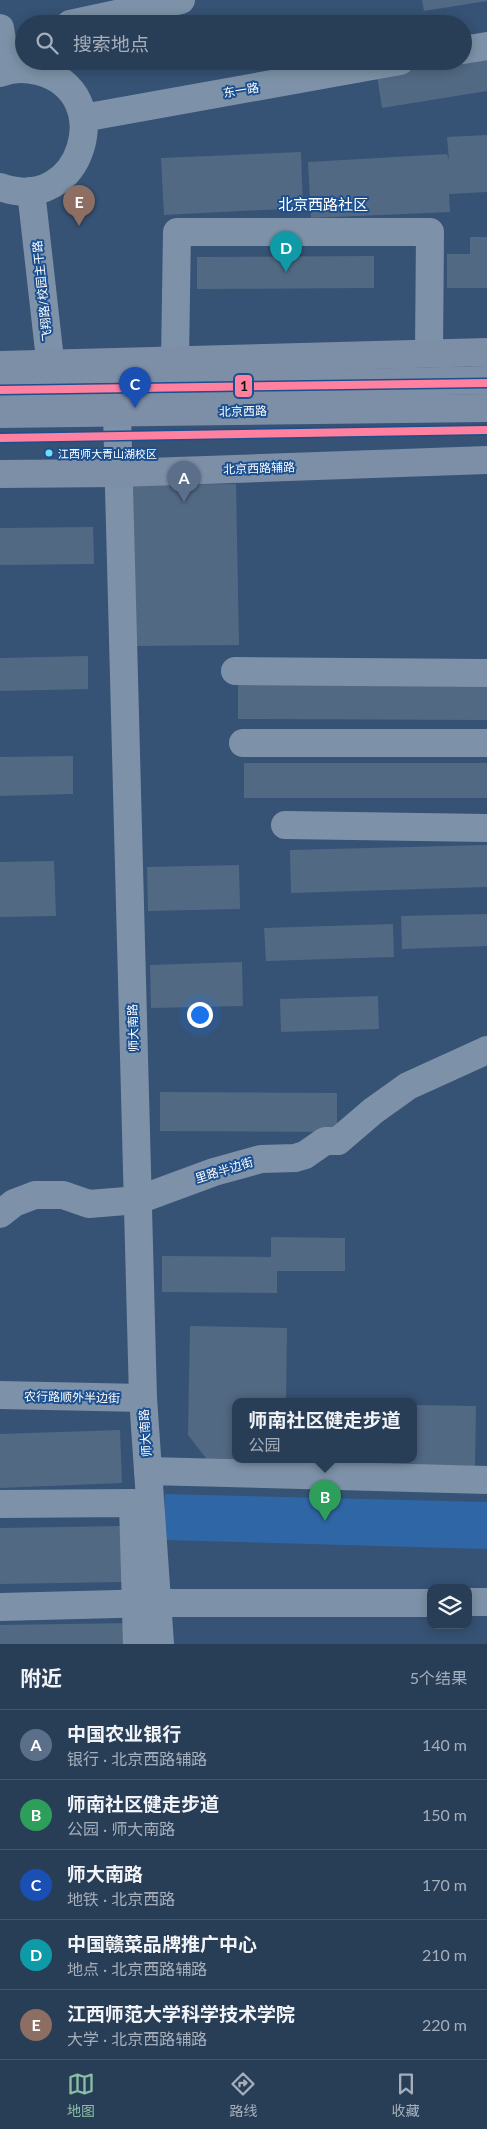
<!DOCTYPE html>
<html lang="zh">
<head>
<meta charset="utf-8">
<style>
  :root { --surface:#283e57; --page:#30455d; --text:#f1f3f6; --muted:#a5aeba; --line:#44576d; --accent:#8abfa5 }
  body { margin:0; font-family:Lato,"Noto Sans SC",sans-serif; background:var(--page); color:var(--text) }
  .controls { position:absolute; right:15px; bottom:15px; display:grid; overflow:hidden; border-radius:10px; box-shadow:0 2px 12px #0003 }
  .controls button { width:45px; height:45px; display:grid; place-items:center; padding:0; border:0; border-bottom:1px solid var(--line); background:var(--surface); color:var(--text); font:25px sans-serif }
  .you { position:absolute; left:199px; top:1014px; width:18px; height:18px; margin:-12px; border:4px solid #fff; border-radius:50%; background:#1a73e8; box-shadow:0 0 0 8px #1a73e833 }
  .badge { display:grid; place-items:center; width:32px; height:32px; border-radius:50%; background:var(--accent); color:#fff; font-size:16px; font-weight:700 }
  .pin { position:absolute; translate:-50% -41px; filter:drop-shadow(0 1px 2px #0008) }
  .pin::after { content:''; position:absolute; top:26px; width:18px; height:15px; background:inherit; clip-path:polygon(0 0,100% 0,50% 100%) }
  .popup { position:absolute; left:232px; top:1398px; width:185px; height:65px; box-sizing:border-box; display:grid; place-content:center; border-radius:10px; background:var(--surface); filter:drop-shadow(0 1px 4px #0005); font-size:16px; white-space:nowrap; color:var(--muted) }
  .popup b { font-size:19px; color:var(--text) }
  .popup::after { content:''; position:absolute; left:50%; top:100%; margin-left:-10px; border:10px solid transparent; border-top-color:var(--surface) }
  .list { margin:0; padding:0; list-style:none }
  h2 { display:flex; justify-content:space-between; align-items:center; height:65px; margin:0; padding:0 20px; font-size:21px }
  h2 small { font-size:16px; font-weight:400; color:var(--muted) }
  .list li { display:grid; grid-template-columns:32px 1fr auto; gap:15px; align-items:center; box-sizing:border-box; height:70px; padding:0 20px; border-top:1px solid var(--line) }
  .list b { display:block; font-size:19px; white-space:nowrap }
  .list p { margin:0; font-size:16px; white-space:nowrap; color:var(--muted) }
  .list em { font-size:16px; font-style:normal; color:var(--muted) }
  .icon { flex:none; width:28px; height:28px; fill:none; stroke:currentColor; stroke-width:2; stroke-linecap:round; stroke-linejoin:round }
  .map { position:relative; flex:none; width:487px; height:1644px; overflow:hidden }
  .search { position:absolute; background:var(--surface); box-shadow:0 2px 12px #0003; left:15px; right:15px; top:15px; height:55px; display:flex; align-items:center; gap:12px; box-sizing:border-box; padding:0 18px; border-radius:28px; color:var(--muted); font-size:19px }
  .sheet { height:415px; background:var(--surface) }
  nav { display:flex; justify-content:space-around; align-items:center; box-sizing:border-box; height:70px; border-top:1px solid var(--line); background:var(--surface); font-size:14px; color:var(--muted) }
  nav a { display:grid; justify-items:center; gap:2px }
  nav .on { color:var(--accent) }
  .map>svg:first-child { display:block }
</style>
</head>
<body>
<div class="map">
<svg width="487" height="1644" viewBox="0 0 487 1644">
  <rect width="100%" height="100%" fill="#365274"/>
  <path fill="#2f66a5" d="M165,1494L487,1502V1549L163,1540Z"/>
  <g fill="#526984">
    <path d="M422,0H487V1L424,11Z"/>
    <path d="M487,52V91L382,108L376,69L426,61H463Z"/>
    <path d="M487,135V192L449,194L450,212L311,218L308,162L447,154L449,160L447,137Z"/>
    <path d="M301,152L303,208L164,215L161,158Z"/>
    <path d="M470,237H487V288H447V254H470Z"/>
    <path d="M374,256V288L197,289V257Z"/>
    <path d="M236,484L239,645L134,646L132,485Z"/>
    <path d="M93,527L94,564L0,565V528Z"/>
    <path d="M88,656V689L0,691V658Z"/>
    <path d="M238,685H487V720L238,719Z"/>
    <path d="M73,756V794L0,796V757Z"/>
    <rect x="244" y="763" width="243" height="35"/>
    <path d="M487,845V887L291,893L290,850Z"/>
    <path d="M54,861L56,916L0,917V862Z"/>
    <path d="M239,865L240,909L148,911L147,867Z"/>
    <path d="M487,914V946L402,949L401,916Z"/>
    <path d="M393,924L394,957L266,961L264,928Z"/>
    <path d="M242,962L243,1006L151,1008L150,965Z"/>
    <path d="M378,996L379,1029L281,1032L280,999Z"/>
    <path d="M160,1092L337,1093V1132L160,1131Z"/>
    <path d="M271,1237L345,1238V1271H277V1293L162,1292V1256L271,1257Z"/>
    <path d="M190,1326L287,1328L286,1402H236V1460H414V1405L476,1406L475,1467L209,1462L188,1435Z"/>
    <path d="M120,1430L122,1483L0,1488V1434Z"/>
    <path d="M123,1526L124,1582L0,1584V1528Z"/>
    <path d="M133,1623V1644H0V1625Z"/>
  </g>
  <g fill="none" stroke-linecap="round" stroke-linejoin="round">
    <g stroke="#7d92a8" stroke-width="28">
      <path d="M70,24L181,0"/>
      <path d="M0,28L7,70"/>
      <path d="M463,50L487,46"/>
      <path d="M0,73C12,68 25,68 38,71C119,91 83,217 0,187"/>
      <path d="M83,118L400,61"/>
      <path d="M31,191L53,386"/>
      <path d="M175,360L177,232H430L429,353"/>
      <path d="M117,412L143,1398L160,1644"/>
      <path d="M235,671L487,673"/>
      <path d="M243,743H487"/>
      <path d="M285,825L487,828"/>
      <path d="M0,1214L14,1203L35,1195H63L89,1204L138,1200L214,1172L261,1159L295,1158L305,1155L325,1141H338L373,1111L408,1086L487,1050"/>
      <path d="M0,1395L143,1398"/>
      <path d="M148,1471L487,1480"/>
      <path d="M0,1504L133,1503L137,1644"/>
      <path d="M468,1602H487"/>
      <path d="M0,1607L157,1603H431"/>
    </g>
    <g stroke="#7d8ea7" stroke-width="28">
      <path d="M0,365L487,352"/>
      <path d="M0,391L487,380"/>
      <path d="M0,414L487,408"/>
      <path d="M0,474L119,473L487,460"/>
    </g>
    <defs>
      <g id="metro-1">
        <path d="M0,390L487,383"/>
        <path d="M0,438L487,430"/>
      </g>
    </defs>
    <use href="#metro-1" stroke="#1b4f8f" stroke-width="11"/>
    <use href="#metro-1" stroke="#ff809f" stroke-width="8"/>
  </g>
  <circle fill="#6ddff8" stroke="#1b4f8f" stroke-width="2" cx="49" cy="453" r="4.5"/>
  <g text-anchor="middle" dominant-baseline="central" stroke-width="4" stroke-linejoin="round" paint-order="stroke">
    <g font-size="11" fill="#fff" stroke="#1b4f8f" text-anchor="start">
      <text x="58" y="453">江西师大青山湖校区</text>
    </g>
    <g font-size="12" fill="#fff" stroke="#1b4f8f">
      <text transform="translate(241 90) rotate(-10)">东一路</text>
      <text transform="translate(42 291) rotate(-96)">飞翔路/校园主干路</text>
      <text transform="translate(243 411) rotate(-1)">北京西路</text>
      <text transform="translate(259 468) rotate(-2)">北京西路辅路</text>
      <text transform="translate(133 1028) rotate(-92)">师大南路</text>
      <text transform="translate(224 1170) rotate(-17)">里路半边街</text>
      <text transform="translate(72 1397) rotate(1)">农行路顺外半边街</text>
      <text transform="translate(145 1433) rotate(-94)">师大南路</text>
    </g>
    <g font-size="15" fill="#fff" stroke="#1b4f8f">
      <text x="323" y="204">北京西路社区</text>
    </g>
  </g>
  <rect stroke="#1b4f8f" stroke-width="2" x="234" y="374" width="19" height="24" rx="5" fill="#ff809f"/>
  <g font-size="14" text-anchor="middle" font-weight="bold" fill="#111">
    <text x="244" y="391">1</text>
  </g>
</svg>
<div class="controls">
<button><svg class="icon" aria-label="layers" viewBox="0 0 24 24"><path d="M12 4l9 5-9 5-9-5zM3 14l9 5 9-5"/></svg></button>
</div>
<div class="you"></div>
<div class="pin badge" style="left:184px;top:502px;background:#5c6f8a">A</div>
<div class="pin badge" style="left:325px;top:1521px;background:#2e9e5b">B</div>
<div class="popup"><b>师南社区健走步道</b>公园</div>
<div class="pin badge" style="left:135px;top:408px;background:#1a4fb4">C</div>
<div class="pin badge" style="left:286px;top:272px;background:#0f9aa8">D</div>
<div class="pin badge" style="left:79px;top:226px;background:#8d6e63">E</div>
<div class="search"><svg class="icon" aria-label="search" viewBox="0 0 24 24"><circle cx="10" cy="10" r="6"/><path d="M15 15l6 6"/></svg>搜索地点</div>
</div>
<section class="sheet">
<h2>附近<small>5个结果</small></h2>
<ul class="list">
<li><span class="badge" style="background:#5c6f8a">A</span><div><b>中国农业银行</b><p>银行 · 北京西路辅路</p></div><em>140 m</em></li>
<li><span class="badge" style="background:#2e9e5b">B</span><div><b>师南社区健走步道</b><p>公园 · 师大南路</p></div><em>150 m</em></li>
<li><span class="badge" style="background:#1a4fb4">C</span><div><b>师大南路</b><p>地铁 · 北京西路</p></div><em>170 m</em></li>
<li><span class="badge" style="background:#0f9aa8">D</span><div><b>中国赣菜品牌推广中心</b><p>地点 · 北京西路辅路</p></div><em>210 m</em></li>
<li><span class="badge" style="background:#8d6e63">E</span><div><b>江西师范大学科学技术学院</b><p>大学 · 北京西路辅路</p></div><em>220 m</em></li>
</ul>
</section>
<nav>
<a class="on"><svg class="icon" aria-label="map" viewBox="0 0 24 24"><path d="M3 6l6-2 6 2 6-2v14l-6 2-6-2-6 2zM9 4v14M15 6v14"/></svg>地图</a>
<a><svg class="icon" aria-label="directions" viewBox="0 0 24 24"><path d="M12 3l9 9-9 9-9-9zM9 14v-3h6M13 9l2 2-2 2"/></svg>路线</a>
<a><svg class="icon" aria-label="saved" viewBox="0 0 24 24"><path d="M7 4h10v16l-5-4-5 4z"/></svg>收藏</a>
</nav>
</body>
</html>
